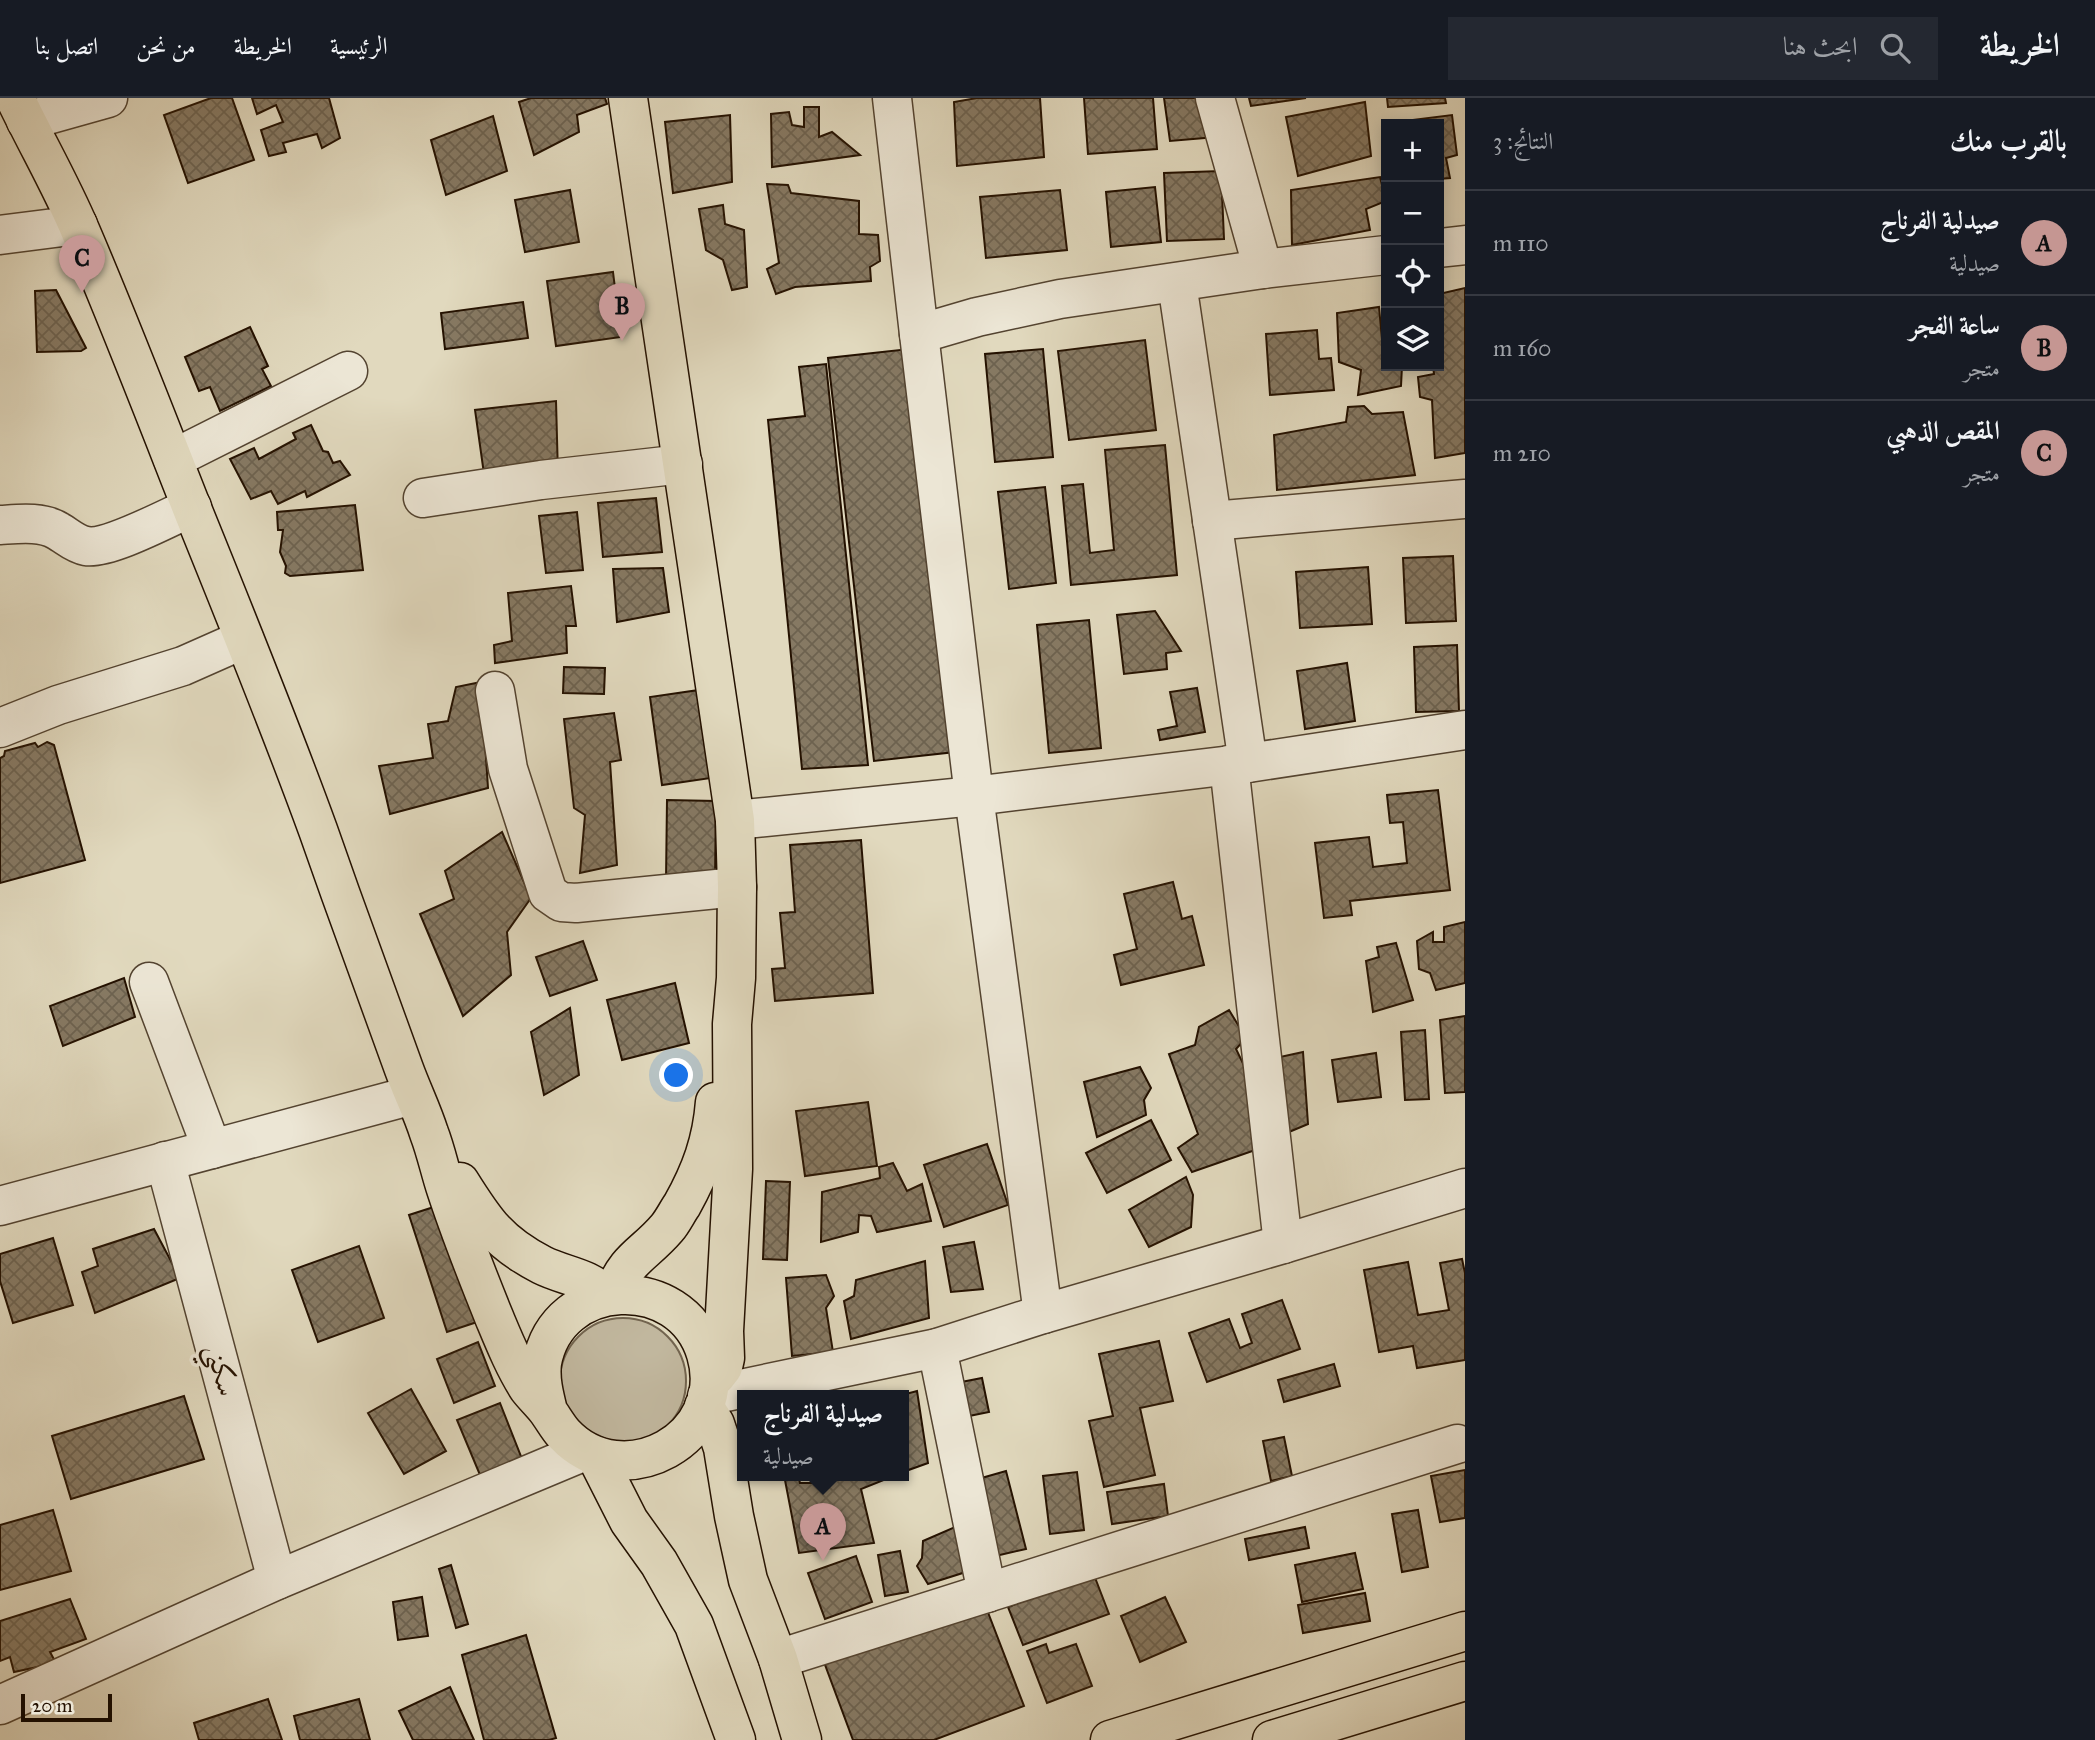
<!DOCTYPE html>
<html lang="ar">
<head>
<meta charset="utf-8">
<style>
  :root { --surface:#171b24; --page:#242831; --text:#f1f3f6; --muted:#9ea1a6; --line:#363941; --accent:#c59692 }
  body { margin:0; font-family:"IM FELL Great Primer",Amiri,serif; background:var(--page); color:var(--text); direction:rtl }
  .controls { position:absolute; right:21px; top:21px; display:grid; overflow:hidden; border-radius:0px; box-shadow:0 4px 18px #0003 }
  .controls button { width:63px; height:63px; display:grid; place-items:center; padding:0; border:0; border-bottom:2px solid var(--line); background:var(--surface); color:var(--text); font:35px sans-serif }
  .scale { position:absolute; left:21px; bottom:18px; width:91px; box-sizing:border-box; padding-left:7px; border:4px solid #241100; border-top:0; font-size:19px; line-height:24px; white-space:nowrap; color:#241100; -webkit-text-stroke:5px #ece6d5; paint-order:stroke }
  .you { position:absolute; left:677px; top:978px; width:24px; height:24px; margin:-18px; border:5px solid #fff; border-radius:50%; background:#1a73e8; box-shadow:0 0 0 10px #1a73e833 }
  .badge { display:grid; place-items:center; width:46px; height:46px; border-radius:50%; background:var(--accent); color:#111; font-size:23px; font-weight:700 }
  .pin { position:absolute; translate:-50% -58px; filter:drop-shadow(0 2px 4px #0008) }
  .pin::after { content:''; position:absolute; top:37px; width:24px; height:21px; background:inherit; clip-path:polygon(0 0,100% 0,50% 100%) }
  .popup { position:absolute; left:737px; top:1292px; width:172px; height:91px; box-sizing:border-box; display:grid; place-content:center; border-radius:0px; background:var(--surface); filter:drop-shadow(0 2px 5px #0005); font-size:23px; white-space:nowrap; color:var(--muted) }
  .popup b { font-size:26px; color:var(--text) }
  .popup::after { content:''; position:absolute; left:50%; top:100%; margin-left:-14px; border:14px solid transparent; border-top-color:var(--surface) }
  .list { margin:0; padding:0; list-style:none }
  h2 { display:flex; justify-content:space-between; align-items:center; height:91px; margin:0; padding:0 28px; font-size:30px }
  h2 small { font-size:23px; font-weight:400; color:var(--muted) }
  .list li { display:grid; grid-template-columns:46px 1fr auto; gap:21px; align-items:center; box-sizing:border-box; height:105px; padding:0 28px; border-top:2px solid var(--line) }
  .list b { display:block; font-size:26px; white-space:nowrap }
  .list p { margin:0; font-size:23px; white-space:nowrap; color:var(--muted) }
  .list em { font-size:23px; font-style:normal; color:var(--muted) }
  .icon { flex:none; width:38px; height:38px; fill:none; stroke:currentColor; stroke-width:2; stroke-linecap:round; stroke-linejoin:round }
  .map { position:relative; flex:none; width:1465px; height:1642px; overflow:hidden; direction:ltr }
  header { display:flex; align-items:center; gap:42px; box-sizing:border-box; height:98px; padding:0 35px; background:var(--surface); border-bottom:2px solid var(--line) }
  header strong { font-size:33px }
  nav { display:flex; gap:38px; margin-inline-start:auto; font-size:24px }
  .search { width:490px; height:63px; background:var(--page); display:flex; align-items:center; gap:18px; box-sizing:border-box; padding:0 24px; border-radius:0px; color:var(--muted); font-size:26px }
  main { display:flex }
  aside { flex:1; background:var(--surface) }
  .map>svg:first-child { display:block }
</style>
</head>
<body>
<header>
<strong>الخريطة</strong>
<div class="search"><svg class="icon" aria-label="search" viewBox="0 0 24 24"><circle cx="10" cy="10" r="6"/><path d="M15 15l6 6"/></svg>ابحث هنا</div>
<nav><a>الرئيسية</a><a>الخريطة</a><a>من نحن</a><a>اتصل بنا</a></nav>
</header>
<main>
<aside>
<h2>بالقرب منك<small>النتائج: 3</small></h2>
<ul class="list">
<li><span class="badge">A</span><div><b>صيدلية الفرناج</b><p>صيدلية</p></div><em>110 m</em></li>
<li><span class="badge">B</span><div><b>ساعة الفجر</b><p>متجر</p></div><em>160 m</em></li>
<li><span class="badge">C</span><div><b>المقص الذهبي</b><p>متجر</p></div><em>210 m</em></li>
</ul>
</aside>
<div class="map">
<svg width="1465" height="1642" viewBox="0 0 1465 1642">
  <defs>
    <pattern id="building-cross-hatch" width="8" height="8" patternUnits="userSpaceOnUse" patternTransform="scale(1.75)"><rect width="8" height="8" fill="#867963"/><path d="M0 0l8 8M0 8l8-8" fill="none" stroke="#6d624f"/></pattern>
  </defs>
  <rect width="100%" height="100%" fill="#e1d9be"/>
  <filter id="stains"><feTurbulence type="fractalNoise" baseFrequency=".00286" numOctaves="4"/><feColorMatrix values="0 0 0 0 .2 0 0 0 0 .09 0 0 0 0 .02 0 0 0 .5 -.17"/></filter>
  <radialGradient id="worn" r=".72"><stop offset=".6" stop-color="#630" stop-opacity="0"/><stop offset="1" stop-color="#630" stop-opacity=".3"/></radialGradient>
  <circle fill="#c1b79e" stroke="#72644f" stroke-width="2" cx="623" cy="1283" r="63"/>
  <g fill="url(#building-cross-hatch)" stroke="#241100" stroke-width="2">
    <path d="M211,0H232L254,62L188,85L164,17Z"/>
    <path d="M252,0H329L340,40L322,50L317,36L283,45L286,54L269,58L261,32L283,24L276,7L257,16Z"/>
    <path d="M531,0H605L607,6L577,17L579,34L534,57L519,4Z"/>
    <path d="M977,0H1040L1044,59L957,68L954,4Z"/>
    <path d="M1084,0H1153L1157,51L1088,56Z"/>
    <path d="M1164,0H1210L1216,39L1170,43Z"/>
    <path d="M1249,0H1306L1251,8Z"/>
    <path d="M1387,0H1445L1446,5L1388,9Z"/>
    <path d="M1365,4L1371,58L1298,78L1286,19Z"/>
    <path d="M804,9H819V39L832,34L860,57L772,69L771,16L789,14L792,27L804,29Z"/>
    <path d="M730,17L732,84L673,95L665,24Z"/>
    <path d="M1452,17L1457,57L1446,60L1450,80L1439,81V26H1397L1396,24Z"/>
    <path d="M493,18L507,73L446,97L431,42Z"/>
    <path d="M1221,73L1224,141L1167,143L1164,75Z"/>
    <path d="M1380,79L1386,103L1366,111L1370,132L1292,147L1291,92Z"/>
    <path d="M767,86L788,87L791,95L859,103V136L878,137L880,163L870,169L871,183L795,189L776,196L767,171L779,165Z"/>
    <path d="M1155,89L1161,144L1111,149L1106,94Z"/>
    <path d="M570,92L579,144L525,154L515,102Z"/>
    <path d="M1060,92L1067,152L986,160L980,99Z"/>
    <path d="M723,107L725,126L744,132L747,189L732,192L723,162L706,152L699,111Z"/>
    <path d="M613,174L621,239L556,248L547,183Z"/>
    <path d="M1465,190V355L1435,360L1432,302L1420,299L1418,279L1434,276L1433,268H1439V196Z"/>
    <path d="M56,192L86,250L81,253L37,254L35,193Z"/>
    <path d="M523,204L528,240L445,251L441,215Z"/>
    <path d="M1379,209L1382,241H1386V268H1402L1401,288L1358,297L1361,272L1339,264L1337,215Z"/>
    <path d="M250,229L268,268L262,271L271,288L220,313L210,289L199,293L185,259Z"/>
    <path d="M1317,232L1319,261L1331,260L1334,292L1270,297L1266,236Z"/>
    <path d="M1145,242L1156,332L1069,342L1058,253Z"/>
    <path d="M909,251L955,654L874,663L828,260Z"/>
    <path d="M1043,251L1053,359L995,364L985,256Z"/>
    <path d="M826,266L868,667L802,671L768,322L805,318L799,269Z"/>
    <path d="M556,303L558,377L484,376L475,312Z"/>
    <path d="M1364,308L1372,316L1403,314L1415,377L1277,392L1274,337L1346,324L1348,309Z"/>
    <path d="M311,327L323,353L328,354L333,365L340,363L350,377L307,399L305,393L278,406L271,393L251,401L230,361L254,350L259,361L296,341L293,335Z"/>
    <path d="M1165,347L1177,477L1071,487L1062,388L1083,386L1090,455L1114,452L1105,352Z"/>
    <path d="M1045,389L1056,485L1009,491L998,394Z"/>
    <path d="M656,400L662,454L603,459L598,405Z"/>
    <path d="M355,407L363,472L290,478L285,475L286,468L280,454L283,432H278L277,414Z"/>
    <path d="M577,414L583,472L546,475L539,418Z"/>
    <path d="M1453,458L1456,523L1406,525L1403,460Z"/>
    <path d="M1368,469L1372,526L1300,530L1296,474Z"/>
    <path d="M663,470L669,514L617,524L613,471Z"/>
    <path d="M571,488L576,528H566L567,555L495,565L494,547L512,543L508,495Z"/>
    <path d="M1155,513L1181,553L1166,555L1167,571L1124,576L1117,517Z"/>
    <path d="M1089,522L1101,650L1049,655L1037,527Z"/>
    <path d="M1457,547L1459,613L1416,614L1414,549Z"/>
    <path d="M1347,565L1355,623L1305,631L1297,573Z"/>
    <path d="M564,569L605,570L604,596L563,595Z"/>
    <path d="M481,584L488,690L390,716L379,668L433,660L428,626L448,623L456,589Z"/>
    <path d="M1197,590L1205,634L1160,642L1158,632L1177,628L1170,594Z"/>
    <path d="M699,592L711,680L662,687L650,599Z"/>
    <path d="M614,615L621,662L610,664L617,767L580,775L585,717L574,710L564,621Z"/>
    <path d="M47,644L54,647L85,762L0,785V660L4,658L5,653L35,645L38,649Z"/>
    <path d="M1438,692L1450,792L1350,803L1352,817L1324,820L1315,745L1369,739L1373,769L1407,765L1403,724L1390,725L1387,697Z"/>
    <path d="M667,702L716,703L715,783L666,782Z"/>
    <path d="M502,734L531,800L507,834L511,877L463,918L420,816L454,801L445,773Z"/>
    <path d="M861,742L873,895L775,903L772,871L785,870L780,815L795,814L790,747Z"/>
    <path d="M1173,784L1182,821L1192,818L1204,867L1121,887L1114,857L1137,851L1124,796Z"/>
    <path d="M1465,824V885L1436,892L1430,875L1419,871L1417,843L1433,834V844H1444V829Z"/>
    <path d="M583,843L597,882L550,898L536,859Z"/>
    <path d="M1396,845L1413,902L1373,914L1366,863L1379,859L1377,849Z"/>
    <path d="M124,880L135,919L63,948L50,908Z"/>
    <path d="M675,885L689,945L622,962L607,902Z"/>
    <path d="M570,910L579,977L544,997L531,934Z"/>
    <path d="M1229,912L1246,940L1236,951L1263,1007L1261,1050L1192,1074L1178,1050L1198,1036L1169,956L1195,947L1199,929Z"/>
    <path d="M1465,918V994L1445,995L1440,922Z"/>
    <path d="M1425,932L1429,1001L1405,1002L1401,934Z"/>
    <path d="M1303,954L1308,1026L1289,1034L1280,959Z"/>
    <path d="M1376,955L1381,999L1338,1004L1332,962Z"/>
    <path d="M1140,969L1151,990L1144,1002L1146,1017L1097,1039L1084,984Z"/>
    <path d="M868,1004L877,1068L805,1078L796,1013Z"/>
    <path d="M1151,1022L1171,1062L1107,1095L1086,1055Z"/>
    <path d="M987,1046L1008,1107L944,1129L924,1067Z"/>
    <path d="M893,1065L907,1093L922,1086L931,1123L877,1134L871,1118L859,1117L858,1134L821,1144L822,1094L880,1080L879,1069Z"/>
    <path d="M1186,1079L1193,1097L1191,1129L1149,1149L1129,1112Z"/>
    <path d="M766,1083L790,1084L787,1162L763,1161Z"/>
    <path d="M443,1106L480,1223L447,1234L409,1117Z"/>
    <path d="M154,1131L180,1180L95,1215L82,1174L98,1168L93,1151Z"/>
    <path d="M53,1140L73,1207L13,1225L0,1183V1156Z"/>
    <path d="M974,1144L983,1191L951,1194L943,1149Z"/>
    <path d="M359,1148L384,1220L318,1244L292,1172Z"/>
    <path d="M1462,1161L1465,1175V1262L1417,1270L1413,1248L1379,1254L1364,1172L1408,1164L1418,1217L1449,1212L1440,1165Z"/>
    <path d="M925,1163L929,1220L851,1241L844,1203L854,1198L856,1182Z"/>
    <path d="M826,1177L834,1198L826,1210L833,1254L792,1258L786,1180Z"/>
    <path d="M1282,1202L1300,1251L1207,1284L1189,1235L1229,1221L1240,1250L1252,1245L1242,1216Z"/>
    <path d="M1159,1243L1173,1303L1140,1310L1155,1377L1104,1389L1089,1323L1113,1318L1099,1256Z"/>
    <path d="M478,1244L495,1288L454,1305L437,1261Z"/>
    <path d="M1334,1266L1340,1288L1284,1304L1278,1282Z"/>
    <path d="M982,1280L989,1314L964,1319L956,1285Z"/>
    <path d="M411,1291L446,1353L404,1376L368,1315Z"/>
    <path d="M917,1293L928,1365L903,1374L902,1297Z"/>
    <path d="M184,1298L204,1361L71,1401L52,1338Z"/>
    <path d="M500,1305L522,1361L480,1377L457,1322Z"/>
    <path d="M1284,1339L1292,1378L1271,1383L1263,1343Z"/>
    <path d="M1465,1372V1420L1440,1424L1431,1378Z"/>
    <path d="M1006,1373L1026,1451L991,1459L971,1383Z"/>
    <path d="M1077,1374L1084,1432L1050,1436L1043,1378Z"/>
    <path d="M784,1377H798L800,1385H812V1377H896L861,1391L874,1445L799,1455Z"/>
    <path d="M1164,1386L1168,1418L1112,1426L1107,1394Z"/>
    <path d="M53,1412L71,1473L0,1492V1427Z"/>
    <path d="M1418,1412L1428,1469L1402,1474L1392,1416Z"/>
    <path d="M955,1429L969,1473L928,1486L917,1468L922,1460L923,1443Z"/>
    <path d="M1305,1429L1309,1450L1249,1462L1245,1441Z"/>
    <path d="M900,1453L908,1494L885,1498L878,1457Z"/>
    <path d="M1355,1455L1363,1491L1302,1504L1295,1467Z"/>
    <path d="M856,1458L872,1504L825,1521L808,1475Z"/>
    <path d="M451,1467L468,1526L456,1530L439,1471Z"/>
    <path d="M1094,1477L1109,1516L1023,1547L1008,1509Z"/>
    <path d="M1365,1495L1370,1523L1303,1535L1298,1507Z"/>
    <path d="M422,1499L428,1538L398,1542L393,1504Z"/>
    <path d="M1165,1499L1186,1544L1140,1564L1121,1518Z"/>
    <path d="M70,1501L86,1541L50,1554L56,1565L14,1574L10,1559L0,1563V1523Z"/>
    <path d="M984,1504L1024,1608L934,1642H853L824,1564Z"/>
    <path d="M526,1537L556,1640L549,1642H484L462,1557Z"/>
    <path d="M1046,1546L1049,1555L1076,1546L1092,1588L1047,1605L1027,1553Z"/>
    <path d="M450,1589L474,1642H413L399,1613Z"/>
    <path d="M268,1601L282,1642H199L194,1625Z"/>
    <path d="M359,1601L370,1642H300L294,1618Z"/>
  </g>
  <g fill="none" stroke-linecap="round" stroke-linejoin="round">
    <defs>
      <g id="minor">
        <path d="M892,0L919,236L977,219L1060,201L1263,171L1386,157"/>
        <path d="M1215,0L1263,171"/>
        <path d="M26,23L108,0"/>
        <path d="M0,137L78,127"/>
        <path d="M1439,150L1465,147"/>
        <path d="M1177,185L1248,665"/>
        <path d="M919,236L974,698L1043,1216"/>
        <path d="M173,361L348,273"/>
        <path d="M423,400L541,382L683,366"/>
        <path d="M1212,423L1465,401"/>
        <path d="M0,427C18,426 42,423 58,433C67,438 75,446 86,448C108,452 169,419 192,409"/>
        <path d="M495,593L508,671L548,795L561,804L576,805L737,789"/>
        <path d="M0,630L58,607L183,568L244,541"/>
        <path d="M1229,667L1283,1146"/>
        <path d="M735,722L974,698L1248,665L1465,632"/>
        <path d="M149,884L212,1051"/>
        <path d="M165,1063L277,1482"/>
        <path d="M0,1108L413,997"/>
        <path d="M937,1250L987,1495"/>
        <path d="M707,1298L937,1250L1043,1216L1283,1146L1465,1090"/>
        <path d="M778,1561L1457,1346"/>
        <path d="M0,1607L277,1482L585,1353"/>
      </g>
      <g id="major">
        <path d="M15,0C36,44 61,87 80,132C120,225 156,319 193,413C236,519 279,625 318,732C346,812 375,892 404,971C412,993 422,1013 429,1035C436,1053 440,1073 446,1091C460,1134 477,1177 494,1219C504,1243 514,1268 528,1290C534,1298 541,1304 547,1312C553,1320 557,1328 564,1336C623,1399 731,1340 706,1256C681,1173 557,1179 542,1265C540,1281 544,1297 548,1313"/>
        <path d="M628,0L735,722L737,789L736,880L732,926L733,1071L724,1233L725,1260L723,1269L716,1278"/>
        <path d="M460,1084C485,1124 499,1145 542,1167C564,1178 588,1179 605,1197"/>
        <path d="M613,1196C627,1159 644,1157 667,1130C673,1123 677,1114 682,1107C701,1073 712,1043 715,1004"/>
        <path d="M704,1308L715,1326L723,1350L734,1418L748,1482L778,1561L802,1642"/>
        <path d="M596,1358L629,1423L659,1465L694,1527L736,1642"/>
      </g>
      <g id="highway">
        <path d="M1110,1642L1465,1533"/>
        <path d="M1272,1642L1465,1583"/>
      </g>
    </defs>
    <use href="#minor" stroke="#534330" stroke-width="41"/>
    <use href="#major" stroke="#241100" stroke-width="41"/>
    <use href="#highway" stroke="#241100" stroke-width="41"/>
    <use href="#minor" stroke="#ece6d5" stroke-width="38"/>
    <use href="#major" stroke="#e1d9be" stroke-width="38"/>
    <use href="#highway" stroke="#e1d9be" stroke-width="38"/>
  </g>
  <g text-anchor="middle" dominant-baseline="central" stroke-width="7" stroke-linejoin="round" paint-order="stroke">
    <g font-size="28" fill="#241100" stroke="#ece6d5">
      <text transform="translate(222 1272) rotate(75)">سكني</text>
    </g>
  </g>
  <rect width="100%" height="100%" filter="url(#stains)"/>
  <rect width="100%" height="100%" fill="url(#worn)"/>
</svg>
<div class="controls">
<button>+</button>
<button>−</button>
<button><svg class="icon" aria-label="locate" viewBox="0 0 24 24"><circle cx="12" cy="12" r="6"/><path d="M12 2v4M12 18v4M2 12h4M18 12h4"/></svg></button>
<button><svg class="icon" aria-label="layers" viewBox="0 0 24 24"><path d="M12 4l9 5-9 5-9-5zM3 14l9 5 9-5"/></svg></button>
</div>
<div class="scale">20 m</div>
<div class="you"></div>
<div class="pin badge" style="left:823px;top:1463px">A</div>
<div class="popup"><b>صيدلية الفرناج</b>صيدلية</div>
<div class="pin badge" style="left:622px;top:243px">B</div>
<div class="pin badge" style="left:82px;top:195px">C</div>
</div>
</main>
</body>
</html>
